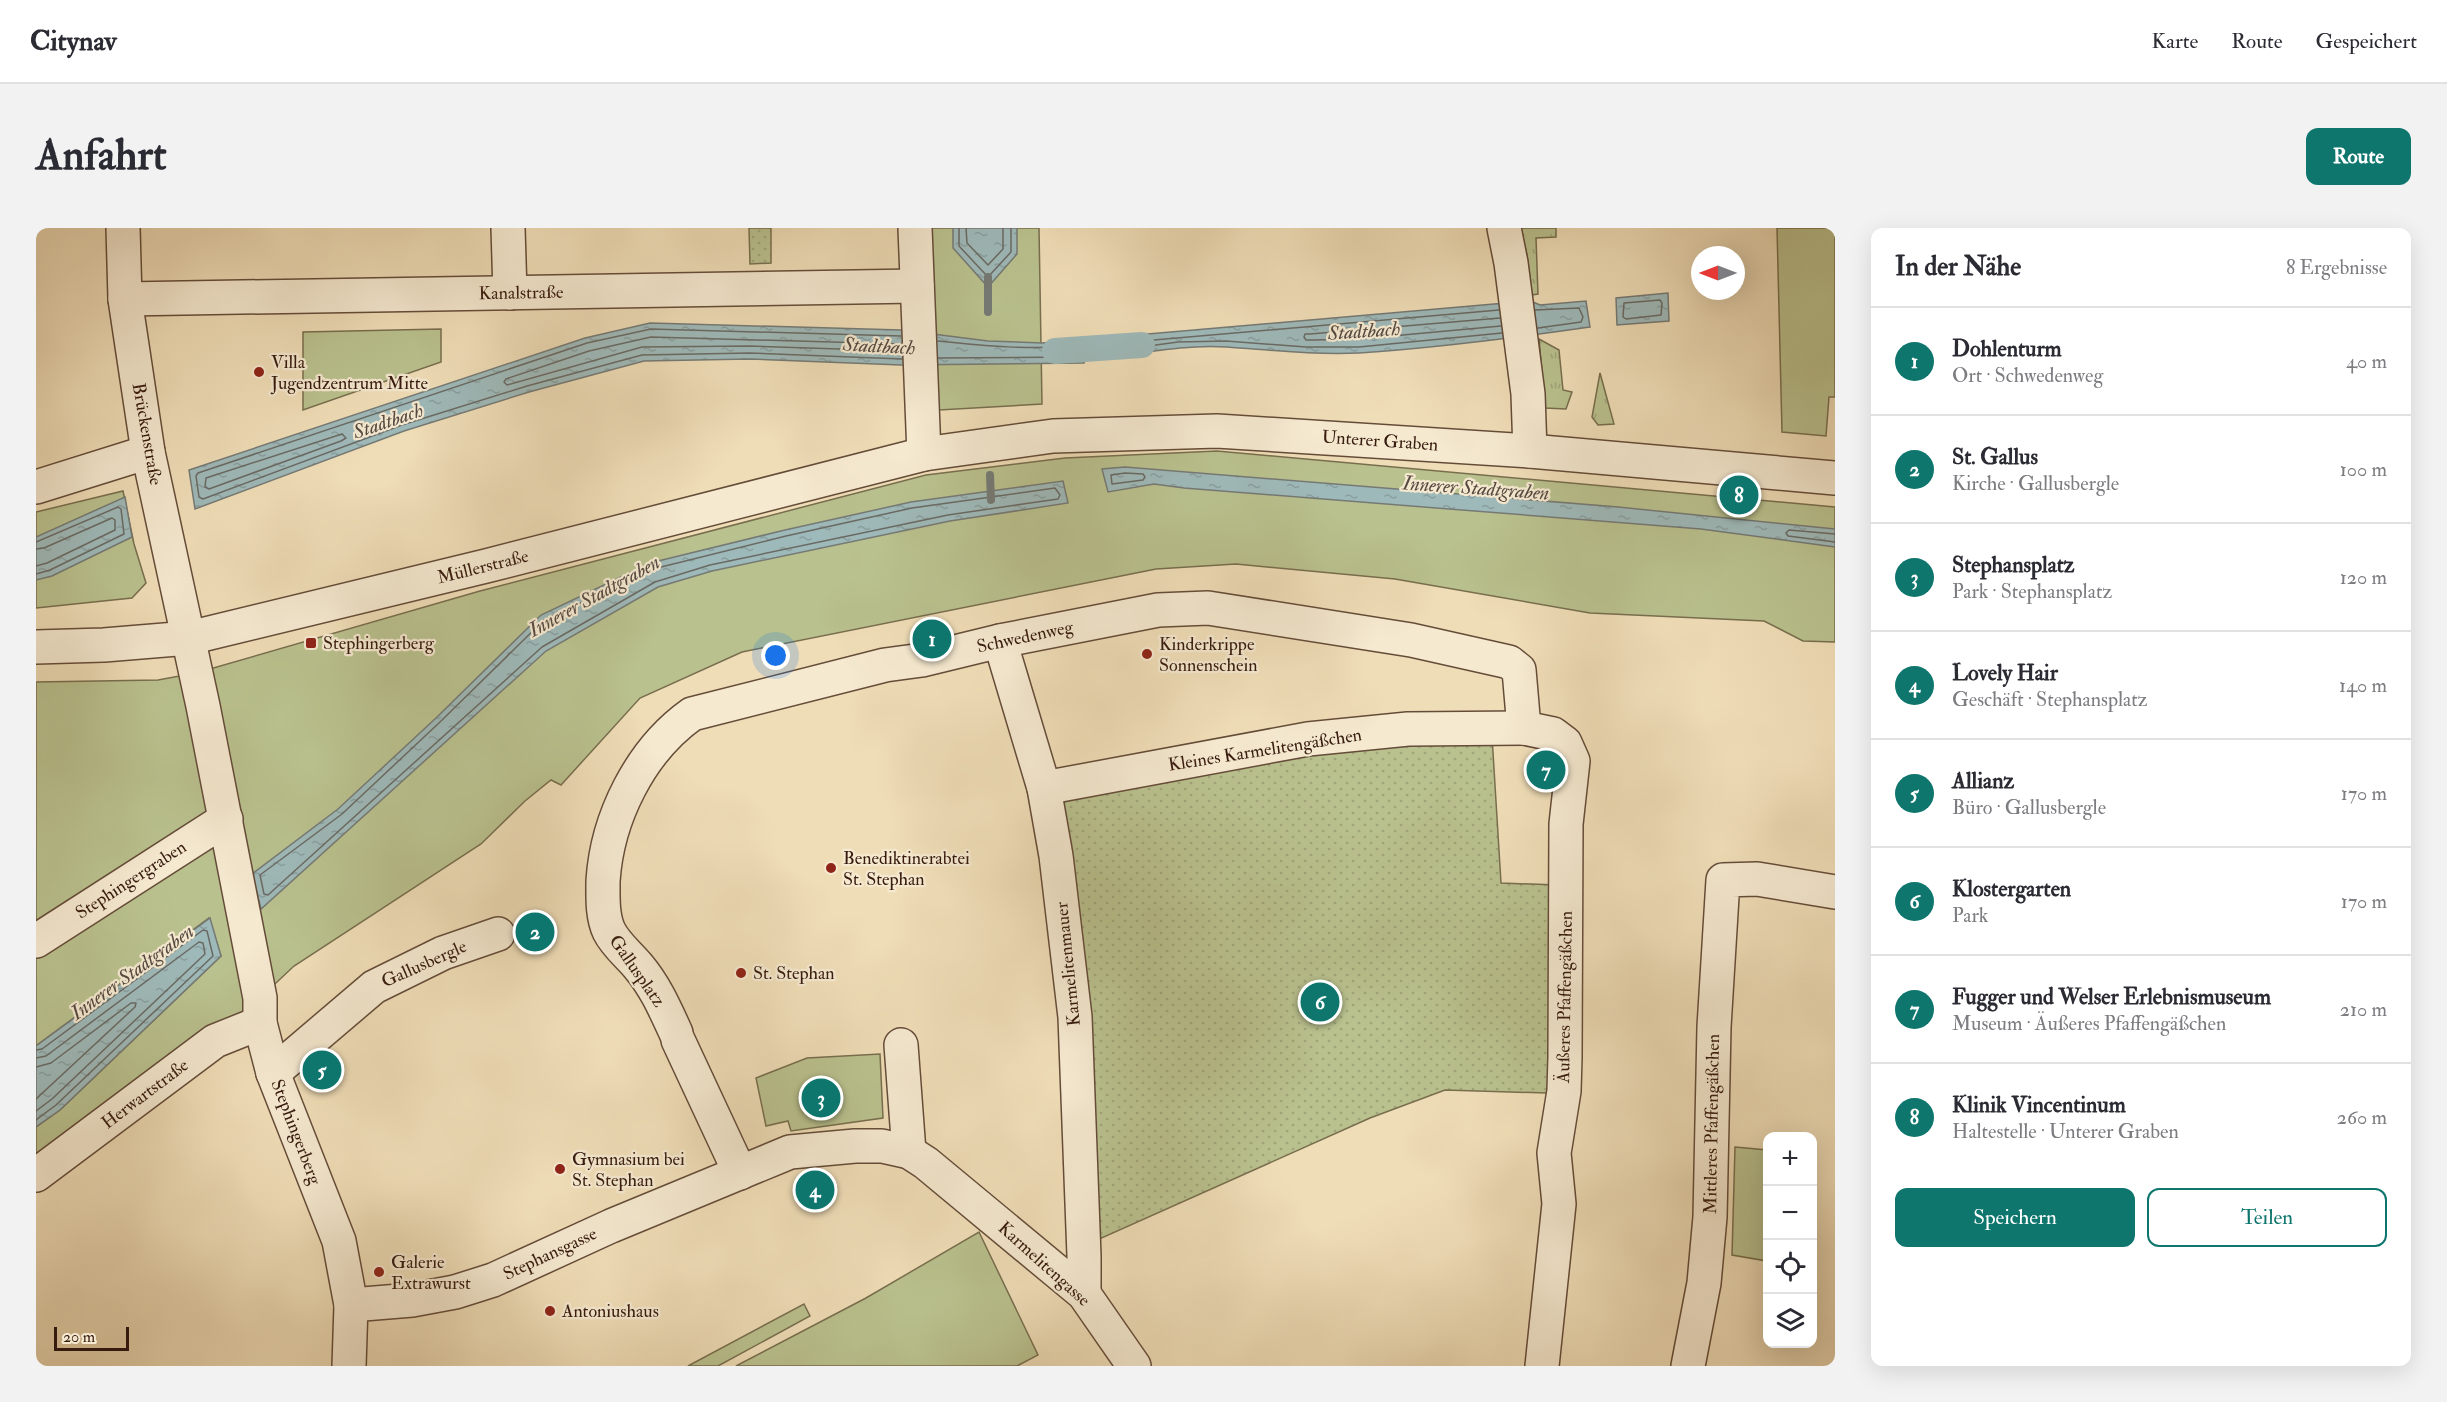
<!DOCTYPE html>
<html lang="de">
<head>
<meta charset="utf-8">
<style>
  :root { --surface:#fff; --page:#f2f2f3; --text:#2b2b33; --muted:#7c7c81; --line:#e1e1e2; --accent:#0f766e }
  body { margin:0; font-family:"IM FELL Double Pica",serif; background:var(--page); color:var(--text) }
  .controls { position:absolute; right:18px; bottom:18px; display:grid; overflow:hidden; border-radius:12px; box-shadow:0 6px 24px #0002 }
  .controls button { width:54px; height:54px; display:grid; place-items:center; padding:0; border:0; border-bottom:2px solid var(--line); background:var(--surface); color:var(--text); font:30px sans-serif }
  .compass { position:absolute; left:1655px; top:18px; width:54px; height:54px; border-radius:50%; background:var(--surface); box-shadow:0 6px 24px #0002; rotate:270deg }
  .scale { position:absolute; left:18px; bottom:15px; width:75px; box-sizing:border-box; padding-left:6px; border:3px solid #371b0f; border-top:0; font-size:16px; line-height:21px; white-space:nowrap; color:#371b0f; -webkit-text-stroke:4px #f5e9d0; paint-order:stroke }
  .you { position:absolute; left:740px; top:428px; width:21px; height:21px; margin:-15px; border:4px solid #fff; border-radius:50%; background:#1a73e8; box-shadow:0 0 0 9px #1a73e833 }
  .badge { display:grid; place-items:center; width:39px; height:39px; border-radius:50%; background:var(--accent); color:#fff; font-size:20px; font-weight:700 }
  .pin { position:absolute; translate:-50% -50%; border:3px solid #fff; box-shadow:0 2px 6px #0006 }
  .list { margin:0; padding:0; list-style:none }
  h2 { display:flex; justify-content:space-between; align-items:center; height:78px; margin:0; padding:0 24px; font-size:26px }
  h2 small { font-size:20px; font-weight:400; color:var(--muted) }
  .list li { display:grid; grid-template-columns:39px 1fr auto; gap:18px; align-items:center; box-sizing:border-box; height:108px; padding:0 24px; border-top:2px solid var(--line) }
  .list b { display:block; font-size:22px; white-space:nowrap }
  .list p { margin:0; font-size:20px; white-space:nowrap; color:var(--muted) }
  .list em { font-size:20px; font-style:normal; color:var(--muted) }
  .actions { display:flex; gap:12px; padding:18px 24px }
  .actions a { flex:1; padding:14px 0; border:2px solid var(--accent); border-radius:12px; text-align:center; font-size:21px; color:var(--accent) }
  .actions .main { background:var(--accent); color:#fff }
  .icon { flex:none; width:33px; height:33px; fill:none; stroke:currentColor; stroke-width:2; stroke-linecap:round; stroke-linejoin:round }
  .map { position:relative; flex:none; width:1799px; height:1138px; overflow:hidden; border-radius:12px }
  header { display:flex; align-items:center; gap:36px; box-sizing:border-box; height:84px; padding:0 30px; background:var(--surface); border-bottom:2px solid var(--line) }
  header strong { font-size:28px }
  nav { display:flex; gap:33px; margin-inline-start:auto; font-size:21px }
  .intro { display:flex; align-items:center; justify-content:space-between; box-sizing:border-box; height:144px; padding:0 36px }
  h1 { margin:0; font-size:42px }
  .button { padding:15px 27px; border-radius:12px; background:var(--accent); color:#fff; font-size:21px; font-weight:700 }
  main { display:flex; gap:36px; padding:0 36px }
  aside { flex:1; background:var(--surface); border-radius:12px; box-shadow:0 6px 24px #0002 }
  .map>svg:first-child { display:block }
</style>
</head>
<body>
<header>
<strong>Citynav</strong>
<nav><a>Karte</a><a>Route</a><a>Gespeichert</a></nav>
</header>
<div class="intro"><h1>Anfahrt</h1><a class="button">Route</a></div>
<main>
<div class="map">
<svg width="1799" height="1138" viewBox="0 0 1799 1138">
  <defs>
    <pattern id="grass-tufts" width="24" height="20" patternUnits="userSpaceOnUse" patternTransform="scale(1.5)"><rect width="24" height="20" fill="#b9c18e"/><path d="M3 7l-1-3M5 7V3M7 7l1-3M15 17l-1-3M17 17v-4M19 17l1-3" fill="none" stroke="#a0a579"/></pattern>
    <pattern id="garden-dots" width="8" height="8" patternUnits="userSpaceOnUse" patternTransform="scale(1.5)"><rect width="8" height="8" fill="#b9c18e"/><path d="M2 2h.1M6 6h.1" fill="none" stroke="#a0a579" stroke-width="1.8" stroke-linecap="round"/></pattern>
    <pattern id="water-ripples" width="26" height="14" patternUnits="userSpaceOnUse" patternTransform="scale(1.5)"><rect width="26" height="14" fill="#9eb9b9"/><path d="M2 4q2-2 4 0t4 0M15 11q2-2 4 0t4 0" fill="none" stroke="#899e9e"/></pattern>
  </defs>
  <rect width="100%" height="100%" fill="#efddb7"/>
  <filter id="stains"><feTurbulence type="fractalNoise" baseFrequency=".00333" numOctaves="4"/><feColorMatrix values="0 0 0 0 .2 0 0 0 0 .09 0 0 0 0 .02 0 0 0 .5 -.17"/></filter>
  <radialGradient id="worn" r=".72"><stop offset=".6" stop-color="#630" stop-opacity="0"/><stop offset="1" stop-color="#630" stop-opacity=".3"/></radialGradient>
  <g fill="url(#grass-tufts)" stroke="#786e4e" stroke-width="1.5">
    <path d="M1485,0H1520V9L1500,10L1502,66L1496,67L1491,27Z"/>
    <path d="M1503,111L1523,122L1527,162L1536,164L1530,181L1509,180Z"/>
    <path d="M1564,145L1578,196L1562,197L1556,189Z"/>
  </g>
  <g fill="#b9c18e" stroke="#786e4e" stroke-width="1.5">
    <path d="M889,0H1003L1006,176L903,182L899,92L891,58Z"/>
    <path d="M1741,0H1799V169H1793L1790,208L1746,204Z"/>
    <path d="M405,101V134L267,182V104Z"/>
    <path d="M1181,223L1799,279V414L1767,413L1728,393L1554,385L1359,351L1200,336L1120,341L706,424L604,470L525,557L515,552L489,573L445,616L258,738L224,770V795L0,947V899L24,882L185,728L173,690L0,818V454L122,452L160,445L444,363L890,247L1029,230Z"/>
    <path d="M87,263L98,316L110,355L96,370L0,380V284Z"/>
    <path d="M844,826L847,890L755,903L752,893L730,898L720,850L771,830Z"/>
    <path d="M1699,919L1731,922V1033L1696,1027Z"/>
    <path d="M943,1004L1002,1127L981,1138H700L830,1070Z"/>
    <path d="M768,1076L774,1088L682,1138H652Z"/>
  </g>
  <g fill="url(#garden-dots)" stroke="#786e4e" stroke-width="1.5">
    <path d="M713,0H735V35L714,36Z"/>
    <path d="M1456,508L1465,655L1521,657L1523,856L1511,865L1409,862L1334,890L1059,1013L1022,576L1072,560L1241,524Z"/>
  </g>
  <g fill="url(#water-ripples)" stroke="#757a75" stroke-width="1.5">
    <path d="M917,0H981V26L952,59L917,20Z"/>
    <path d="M1632,65L1633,93L1581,97L1580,70Z"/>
    <path d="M1550,73L1554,99C1477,110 1400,120 1323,125C1278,127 1235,122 1191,119C1151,116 1108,125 1068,130L1077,109L1481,74H1497L1504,77Z"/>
    <path d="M614,95L865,102L952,113L1006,115L1056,111L1048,135L865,137L714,131L608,133L493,164L368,203L159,281L153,242L549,110Z"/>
    <path d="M1089,239L1582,279L1799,301V319L1665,301L1148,260L1118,256L1072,264L1066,241Z"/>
    <path d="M1027,253L1032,275L914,293L676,343L622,359L510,423L225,681L216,646L302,581L400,490L505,387L614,335L749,302L875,274Z"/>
    <path d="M89,269L96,309L16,348L0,352V309Z"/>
    <path d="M174,690L185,728L24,882L0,899V818Z"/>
  </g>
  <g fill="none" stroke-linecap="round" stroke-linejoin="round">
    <g stroke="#6a6a64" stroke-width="1.5">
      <path d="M923,0V18L952,49L975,24V0"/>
      <path d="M930,0L931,15L952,37L967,21V0"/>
      <path d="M1624,72L1626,75L1625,87L1590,91L1587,89L1588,75Z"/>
      <path d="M1463,82L1083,115L1080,119L1083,122L1142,114L1190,113L1270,119H1323L1466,105"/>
      <path d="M1499,82L1543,80L1547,89L1545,94L1502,100"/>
      <path d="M1464,90L1274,106H1269L1268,109L1270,112H1277L1323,111L1465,98"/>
      <path d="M865,108L615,101L551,115L162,245L160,248L163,269L167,271L366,197L491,158L606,127L714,125L866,131"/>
      <path d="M902,113C949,118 995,122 1043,118L1046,121L1041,129L902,130"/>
      <path d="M866,116L615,109L553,123L470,151L468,154L471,157L606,119L714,118L866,123"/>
      <path d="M306,206L310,210L305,213L173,261L169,259L170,250Z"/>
      <path d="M1089,245L1107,246L1109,249L1107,252L1076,256L1075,247Z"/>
      <path d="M1019,260L1024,267L1022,271L912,287L674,337L619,354L506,419L232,667L228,666L224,647L306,586L404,494L508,392L617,341L750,308L876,280Z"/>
      <path d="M1799,306L1753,302L1750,305L1752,308L1799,314"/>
      <path d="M0,314L82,279L85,281L88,306L14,342L0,346"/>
      <path d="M0,321L8,320L76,290L79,292V302L11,335L0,338"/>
      <path d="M0,822L6,821L167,702L171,703L177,728L20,877L0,892"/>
      <path d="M0,830L10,828L163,714L167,715L169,726L16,871L0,883"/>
      <path d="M0,839L15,835L95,775H100L99,779L0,871"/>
    </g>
    <g stroke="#757a75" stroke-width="8">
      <path d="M952,84V49"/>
      <path d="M954,247L955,272"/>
    </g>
    <path stroke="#9eb9b9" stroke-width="26" d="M1019,123L1106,117"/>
    <defs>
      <g id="minor">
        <path d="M87,0L89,71L112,224L167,478L224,770V795L237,845L303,1013L315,1077L313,1138"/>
        <path d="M472,0L474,65"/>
        <path d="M879,0L888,226"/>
        <path d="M1468,0L1475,35L1492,166L1494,223"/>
        <path d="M89,71L881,58"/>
        <path d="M0,259L112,224"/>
        <path d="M964,413L1008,560L1020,628L1039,789L1048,1028V1066"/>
        <path d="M0,419L68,417L153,410L450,338L888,226L1017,208L1181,203L1494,223L1799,250"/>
        <path d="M1008,560L1272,511L1372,501L1488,500"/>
        <path d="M0,713L190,591"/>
        <path d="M640,805C629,781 619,758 602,738C592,726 580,717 573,703C566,688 567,669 567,653C571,590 604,523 656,486L849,437L886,432L964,413L1122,382L1172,380L1375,412L1473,434L1483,442L1488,500L1517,506L1529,515L1537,533L1530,596L1529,829L1528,863L1518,925L1523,976L1506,1138"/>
        <path d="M642,812L704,945"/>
        <path d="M865,817L873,924"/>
        <path d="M237,845L338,759L407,725L462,706"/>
        <path d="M0,947L179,813L224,795"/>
        <path d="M315,1077L376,1072L419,1064L457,1052L575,998L754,924L819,918H846L873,924L890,935L1048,1066L1098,1138"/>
        <path d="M1652,1138L1668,1055L1674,989L1678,799L1687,652L1721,651L1799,664"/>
      </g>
    </defs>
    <use href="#minor" stroke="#654c39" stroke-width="36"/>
    <use href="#minor" stroke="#f5e9d0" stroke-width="33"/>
  </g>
  <g fill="#8f2418" stroke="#f5e9d0" stroke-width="2">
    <circle cx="223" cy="144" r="6"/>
    <rect x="269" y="409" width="12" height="12" rx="3"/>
    <circle cx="1111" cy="426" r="6"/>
    <circle cx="795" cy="640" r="6"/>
    <circle cx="705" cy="745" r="6"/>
    <circle cx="524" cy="941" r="6"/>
    <circle cx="343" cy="1044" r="6"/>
    <circle cx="514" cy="1083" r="6"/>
  </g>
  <g text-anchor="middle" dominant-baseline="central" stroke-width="4.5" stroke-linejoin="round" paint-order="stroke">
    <g font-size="18" fill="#371b0f" stroke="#f5e9d0">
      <text transform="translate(485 65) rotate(-1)">Kanalstraße</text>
      <text transform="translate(111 206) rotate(80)">Brückenstraße</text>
      <text transform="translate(1344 213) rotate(4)">Unterer Graben</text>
      <text transform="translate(447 339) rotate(-14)">Müllerstraße</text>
      <text transform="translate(989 409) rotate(-12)">Schwedenweg</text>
      <text transform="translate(1229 522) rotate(-9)">Kleines Karmelitengäßchen</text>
      <text transform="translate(95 652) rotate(-33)">Stephingergraben</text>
      <text transform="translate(388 736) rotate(-24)">Gallusbergle</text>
      <text transform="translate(1032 736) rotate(-96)">Karmelitenmauer</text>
      <text transform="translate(601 743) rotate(55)">Gallusplatz</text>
      <text transform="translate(1529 769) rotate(-89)">Äußeres Pfaffengäßchen</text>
      <text transform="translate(109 866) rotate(-37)">Herwartstraße</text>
      <text transform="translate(1676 896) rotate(-89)">Mittleres Pfaffengäßchen</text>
      <text transform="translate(260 904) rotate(69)">Stephingerberg</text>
      <text transform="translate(514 1026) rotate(-25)">Stephansgasse</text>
      <text transform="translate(1008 1036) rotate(42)">Karmelitengasse</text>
    </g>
    <g font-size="18" fill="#371b0f" stroke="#f5e9d0" text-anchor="start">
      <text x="235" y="134">Villa<tspan x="235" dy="21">Jugendzentrum Mitte</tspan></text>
      <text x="287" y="415">Stephingerberg</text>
      <text x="1123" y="416">Kinderkrippe<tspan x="1123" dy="21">Sonnenschein</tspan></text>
      <text x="807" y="630">Benediktinerabtei<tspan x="807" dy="21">St. Stephan</tspan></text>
      <text x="717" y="745">St. Stephan</text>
      <text x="536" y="931">Gymnasium bei<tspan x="536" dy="21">St. Stephan</tspan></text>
      <text x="355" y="1034">Galerie<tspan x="355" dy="21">Extrawurst</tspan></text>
      <text x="526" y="1083">Antoniushaus</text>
    </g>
    <g font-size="20" font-style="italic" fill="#564a42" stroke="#f5e9d0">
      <text transform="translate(1328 103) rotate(-4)">Stadtbach</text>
      <text transform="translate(843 118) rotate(3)">Stadtbach</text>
      <text transform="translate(352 193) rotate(-19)">Stadtbach</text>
      <text transform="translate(1440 260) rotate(4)">Innerer Stadtgraben</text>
      <text transform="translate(558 368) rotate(-29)">Innerer Stadtgraben</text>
      <text transform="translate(96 744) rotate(-36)">Innerer Stadtgraben</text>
    </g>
  </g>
  <rect width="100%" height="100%" filter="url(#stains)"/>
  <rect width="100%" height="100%" fill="url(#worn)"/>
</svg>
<div class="controls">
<button>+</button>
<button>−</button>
<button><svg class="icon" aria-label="locate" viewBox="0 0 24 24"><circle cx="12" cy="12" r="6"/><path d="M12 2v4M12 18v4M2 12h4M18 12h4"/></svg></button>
<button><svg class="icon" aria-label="layers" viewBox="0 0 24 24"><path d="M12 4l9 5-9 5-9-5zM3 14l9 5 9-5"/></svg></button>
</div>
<svg class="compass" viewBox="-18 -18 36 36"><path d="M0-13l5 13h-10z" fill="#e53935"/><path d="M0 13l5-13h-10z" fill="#7c7c81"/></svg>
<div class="scale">20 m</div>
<div class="you"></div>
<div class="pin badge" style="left:896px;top:411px">1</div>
<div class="pin badge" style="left:499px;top:704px">2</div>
<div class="pin badge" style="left:785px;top:870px">3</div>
<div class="pin badge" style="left:779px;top:962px">4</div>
<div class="pin badge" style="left:286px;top:842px">5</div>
<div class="pin badge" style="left:1284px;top:774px">6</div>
<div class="pin badge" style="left:1510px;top:542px">7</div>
<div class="pin badge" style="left:1703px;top:267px">8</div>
</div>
<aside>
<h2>In der Nähe<small>8 Ergebnisse</small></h2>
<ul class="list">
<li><span class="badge">1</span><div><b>Dohlenturm</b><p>Ort · Schwedenweg</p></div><em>40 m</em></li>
<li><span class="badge">2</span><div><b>St. Gallus</b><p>Kirche · Gallusbergle</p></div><em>100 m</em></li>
<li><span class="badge">3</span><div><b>Stephansplatz</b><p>Park · Stephansplatz</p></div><em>120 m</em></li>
<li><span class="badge">4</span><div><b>Lovely Hair</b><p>Geschäft · Stephansplatz</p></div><em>140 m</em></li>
<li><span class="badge">5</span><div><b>Allianz</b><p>Büro · Gallusbergle</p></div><em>170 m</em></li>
<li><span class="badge">6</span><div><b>Klostergarten</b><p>Park</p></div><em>170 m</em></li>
<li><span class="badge">7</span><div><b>Fugger und Welser Erlebnismuseum</b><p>Museum · Äußeres Pfaffengäßchen</p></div><em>210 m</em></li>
<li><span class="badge">8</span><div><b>Klinik Vincentinum</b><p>Haltestelle · Unterer Graben</p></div><em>260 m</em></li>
</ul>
<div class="actions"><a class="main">Speichern</a><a>Teilen</a></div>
</aside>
</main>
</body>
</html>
